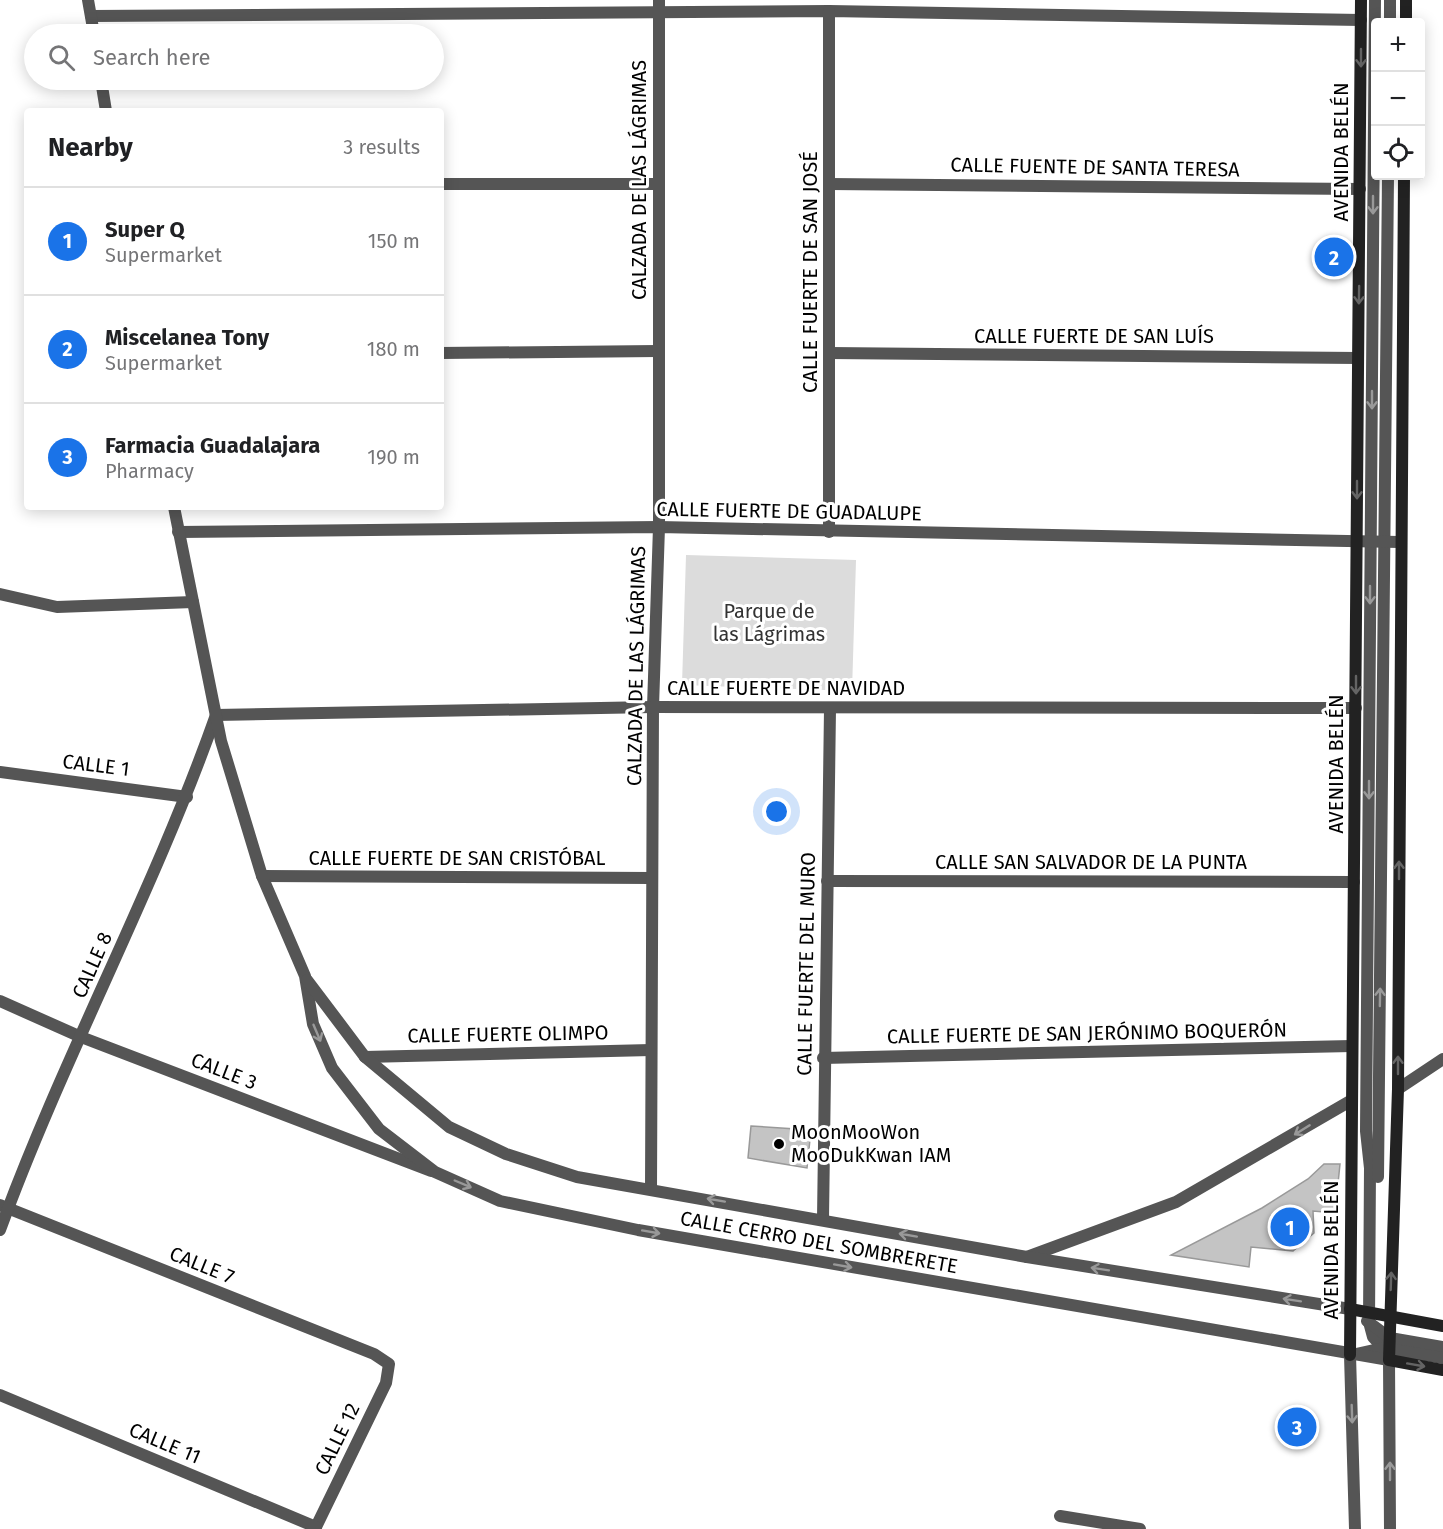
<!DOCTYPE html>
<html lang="en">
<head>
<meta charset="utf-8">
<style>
  :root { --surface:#fff; --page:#f6f6f6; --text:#202124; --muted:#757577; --line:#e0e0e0; --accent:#1a73e8 }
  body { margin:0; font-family:"Fira Sans",sans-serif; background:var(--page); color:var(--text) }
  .controls { position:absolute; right:18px; top:18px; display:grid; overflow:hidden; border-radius:6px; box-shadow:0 3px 15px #0003 }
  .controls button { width:54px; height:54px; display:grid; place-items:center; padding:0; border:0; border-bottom:2px solid var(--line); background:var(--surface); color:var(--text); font:30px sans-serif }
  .you { position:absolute; left:777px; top:812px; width:21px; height:21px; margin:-15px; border:4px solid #fff; border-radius:50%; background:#1a73e8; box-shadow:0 0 0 9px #1a73e833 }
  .badge { display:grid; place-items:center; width:39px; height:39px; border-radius:50%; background:var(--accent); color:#fff; font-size:20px; font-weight:700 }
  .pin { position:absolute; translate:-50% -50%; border:3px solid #fff; box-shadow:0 2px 6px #0006 }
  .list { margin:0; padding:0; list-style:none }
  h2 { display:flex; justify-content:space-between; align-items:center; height:78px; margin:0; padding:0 24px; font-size:26px }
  h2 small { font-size:20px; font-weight:400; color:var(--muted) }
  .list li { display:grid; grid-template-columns:39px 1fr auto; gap:18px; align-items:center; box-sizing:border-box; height:108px; padding:0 24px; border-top:2px solid var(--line) }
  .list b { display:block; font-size:22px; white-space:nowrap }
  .list p { margin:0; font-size:20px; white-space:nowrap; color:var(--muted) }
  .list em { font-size:20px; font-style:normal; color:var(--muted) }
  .icon { flex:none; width:33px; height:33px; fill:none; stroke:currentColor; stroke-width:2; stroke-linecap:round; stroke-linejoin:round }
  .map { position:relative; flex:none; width:1443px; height:1529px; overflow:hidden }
  .search { position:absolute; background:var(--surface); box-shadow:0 3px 15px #0003; left:24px; top:24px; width:420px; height:66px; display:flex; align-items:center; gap:15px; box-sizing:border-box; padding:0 21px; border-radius:33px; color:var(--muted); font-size:22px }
  .panel { position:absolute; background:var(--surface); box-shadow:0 3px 15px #0003; left:24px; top:108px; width:420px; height:402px; border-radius:6px }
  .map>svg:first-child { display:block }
</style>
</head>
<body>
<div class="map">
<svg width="1443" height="1529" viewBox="0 0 1443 1529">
  <rect width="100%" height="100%" fill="#fff"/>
  <path fill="#dcdcdc" d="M686,555L856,560L852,691L682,685Z"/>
  <g fill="#c4c4c4" stroke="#999" stroke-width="1.5">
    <path d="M751,1126L811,1130L807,1168L748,1158Z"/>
    <path d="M1324,1164H1340L1335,1213L1313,1211L1314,1233L1293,1251L1251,1247L1249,1267L1171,1255L1262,1208L1308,1179Z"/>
  </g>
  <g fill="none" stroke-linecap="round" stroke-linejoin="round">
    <g stroke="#555" stroke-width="12">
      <path d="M1375,0L1366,1131L1370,1168L1369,1322L1373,1337L1383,1348"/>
      <path d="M1390,22V0"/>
      <path d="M0,594L57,607L193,602"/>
      <path d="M1378,1177L1388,176"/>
      <path d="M1367,1321L1390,1338L1443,1347"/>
      <path d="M1356,1354L1383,1348L1443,1358"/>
    </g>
    <g stroke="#555" stroke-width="12">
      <path d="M91,16L829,11L1361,20"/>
      <path d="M441,184H659"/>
      <path d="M829,184L1360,189"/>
      <path d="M441,353L658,351"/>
      <path d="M829,353L1358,358"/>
      <path d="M178,532L659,527L1399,542"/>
      <path d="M829,532V11"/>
      <path d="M0,772L187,797"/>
      <path d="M262,876L651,878"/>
      <path d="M827,881L1354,882"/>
      <path d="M0,1001L81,1037L431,1171"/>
      <path d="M365,1057L651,1050"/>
      <path d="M823,1058L1352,1046"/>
      <path d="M1398,1089L1443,1059"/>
      <path d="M651,1189L653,707L659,527V0"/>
      <path d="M0,1205L374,1354L389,1364L386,1383L315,1529"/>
      <path d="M823,1219L830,709"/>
      <path d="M0,1230C64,1055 154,891 216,715L653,707L1356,708"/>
      <path d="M1027,1257L1176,1202L1352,1100"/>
      <path d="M1350,1355L1355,1529"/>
      <path d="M1389,1360L1390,1529"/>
      <path d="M0,1395L316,1527"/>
      <path d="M1060,1516L1140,1529"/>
    </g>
    <g stroke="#555" stroke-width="12">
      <path d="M88,0L94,34"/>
      <path d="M101,80L106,111"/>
      <path d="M174,507L221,741L262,876L305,976L313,1024L332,1068L379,1129L435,1172L500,1201L638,1230L1389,1360"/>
      <path d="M307,980L365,1057L449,1127L506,1154L577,1177L1027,1257L1350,1309"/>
    </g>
    <g stroke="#222" stroke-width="12">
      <path d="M1406,22V0"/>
      <path d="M1404,176L1398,1089L1389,1360L1443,1370"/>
      <path d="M1350,1309L1443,1326"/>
      <path d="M1350,1355L1361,0"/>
    </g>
  </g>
  <defs><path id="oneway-shaft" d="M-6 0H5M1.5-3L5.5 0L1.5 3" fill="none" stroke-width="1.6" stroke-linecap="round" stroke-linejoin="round" transform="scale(1.5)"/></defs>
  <g stroke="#646464">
    <use href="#oneway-shaft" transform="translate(1361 58) rotate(90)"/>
    <use href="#oneway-shaft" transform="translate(1359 295) rotate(91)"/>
    <use href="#oneway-shaft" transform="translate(1357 490) rotate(90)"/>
    <use href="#oneway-shaft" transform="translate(1356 685) rotate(90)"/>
    <use href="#oneway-shaft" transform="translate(1399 870) rotate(-90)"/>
    <use href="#oneway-shaft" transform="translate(1398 1065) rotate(-90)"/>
    <use href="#oneway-shaft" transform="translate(1391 1281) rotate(-88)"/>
    <use href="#oneway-shaft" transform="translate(1416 1365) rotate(10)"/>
  </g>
  <g stroke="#999">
    <use href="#oneway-shaft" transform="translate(1373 205) rotate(90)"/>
    <use href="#oneway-shaft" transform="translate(1372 400) rotate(90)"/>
    <use href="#oneway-shaft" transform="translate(1370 595) rotate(90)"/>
    <use href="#oneway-shaft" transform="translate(1369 790) rotate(90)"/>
    <use href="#oneway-shaft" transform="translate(1380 997) rotate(-89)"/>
    <use href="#oneway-shaft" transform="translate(317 1033) rotate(67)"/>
    <use href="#oneway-shaft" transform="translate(1302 1130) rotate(148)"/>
    <use href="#oneway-shaft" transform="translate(463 1184) rotate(23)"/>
    <use href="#oneway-shaft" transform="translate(716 1200) rotate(-170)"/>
    <use href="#oneway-shaft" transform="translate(651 1232) rotate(10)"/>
    <use href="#oneway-shaft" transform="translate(908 1235) rotate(-170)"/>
    <use href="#oneway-shaft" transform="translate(843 1266) rotate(10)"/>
    <use href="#oneway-shaft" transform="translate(1100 1269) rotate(-171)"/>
    <use href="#oneway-shaft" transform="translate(1292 1300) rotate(-171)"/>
    <use href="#oneway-shaft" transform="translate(1352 1414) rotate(88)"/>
    <use href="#oneway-shaft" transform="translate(1390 1471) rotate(-90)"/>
  </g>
  <circle fill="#000" stroke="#fff" stroke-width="2" cx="779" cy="1144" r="6"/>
  <g text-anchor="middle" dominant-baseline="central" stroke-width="6" stroke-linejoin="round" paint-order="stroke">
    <g font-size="20" fill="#000" stroke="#fff">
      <text transform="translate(1341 152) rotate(-90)">AVENIDA BELÉN</text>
      <text transform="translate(1095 167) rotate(1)">CALLE FUENTE DE SANTA TERESA</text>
      <text transform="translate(639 180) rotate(-90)">CALZADA DE LAS LÁGRIMAS</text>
      <text transform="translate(810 272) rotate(-90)">CALLE FUERTE DE SAN JOSÉ</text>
      <text x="1094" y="336">CALLE FUERTE DE SAN LUÍS</text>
      <text transform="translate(789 511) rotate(1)">CALLE FUERTE DE GUADALUPE</text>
      <text transform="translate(636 666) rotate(-89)">CALZADA DE LAS LÁGRIMAS</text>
      <text x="786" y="688">CALLE FUERTE DE NAVIDAD</text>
      <text transform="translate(1336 764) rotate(-90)">AVENIDA BELÉN</text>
      <text transform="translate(96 765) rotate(7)">CALLE 1</text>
      <text x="457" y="858">CALLE FUERTE DE SAN CRISTÓBAL</text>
      <text x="1091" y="862">CALLE SAN SALVADOR DE LA PUNTA</text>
      <text transform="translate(806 964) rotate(-89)">CALLE FUERTE DEL MURO</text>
      <text transform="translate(92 965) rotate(-66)">CALLE 8</text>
      <text transform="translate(1087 1033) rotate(-1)">CALLE FUERTE DE SAN JERÓNIMO BOQUERÓN</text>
      <text transform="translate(508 1034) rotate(-1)">CALLE FUERTE OLIMPO</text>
      <text transform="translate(224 1071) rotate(21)">CALLE 3</text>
      <text transform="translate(819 1242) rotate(10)">CALLE CERRO DEL SOMBRERETE</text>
      <text transform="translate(1331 1250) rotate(-90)">AVENIDA BELÉN</text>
      <text transform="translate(202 1265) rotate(22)">CALLE 7</text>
      <text transform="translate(337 1439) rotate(-64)">CALLE 12</text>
      <text transform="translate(165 1443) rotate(23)">CALLE 11</text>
    </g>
    <g font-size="20" fill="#333" stroke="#fff">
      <text x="769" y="611">Parque de<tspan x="769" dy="23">las Lágrimas</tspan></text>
    </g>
    <g font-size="20" fill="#000" stroke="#fff" text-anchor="start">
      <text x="791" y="1132">MoonMooWon<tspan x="791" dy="23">MooDukKwan IAM</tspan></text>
    </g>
  </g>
</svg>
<div class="controls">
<button>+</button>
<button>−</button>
<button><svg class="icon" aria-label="locate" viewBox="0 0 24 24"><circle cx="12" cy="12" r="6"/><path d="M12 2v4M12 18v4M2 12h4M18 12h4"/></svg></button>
</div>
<div class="you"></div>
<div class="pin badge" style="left:1290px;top:1227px">1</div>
<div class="pin badge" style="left:1334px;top:257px">2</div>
<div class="pin badge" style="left:1297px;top:1427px">3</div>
<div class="search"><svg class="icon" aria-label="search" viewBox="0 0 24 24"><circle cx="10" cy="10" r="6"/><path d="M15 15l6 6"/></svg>Search here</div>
<section class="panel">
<h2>Nearby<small>3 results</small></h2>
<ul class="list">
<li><span class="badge">1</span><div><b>Super Q</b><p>Supermarket</p></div><em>150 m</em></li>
<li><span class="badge">2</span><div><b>Miscelanea Tony</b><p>Supermarket</p></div><em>180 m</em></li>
<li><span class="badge">3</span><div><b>Farmacia Guadalajara</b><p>Pharmacy</p></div><em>190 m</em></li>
</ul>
</section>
</div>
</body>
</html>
